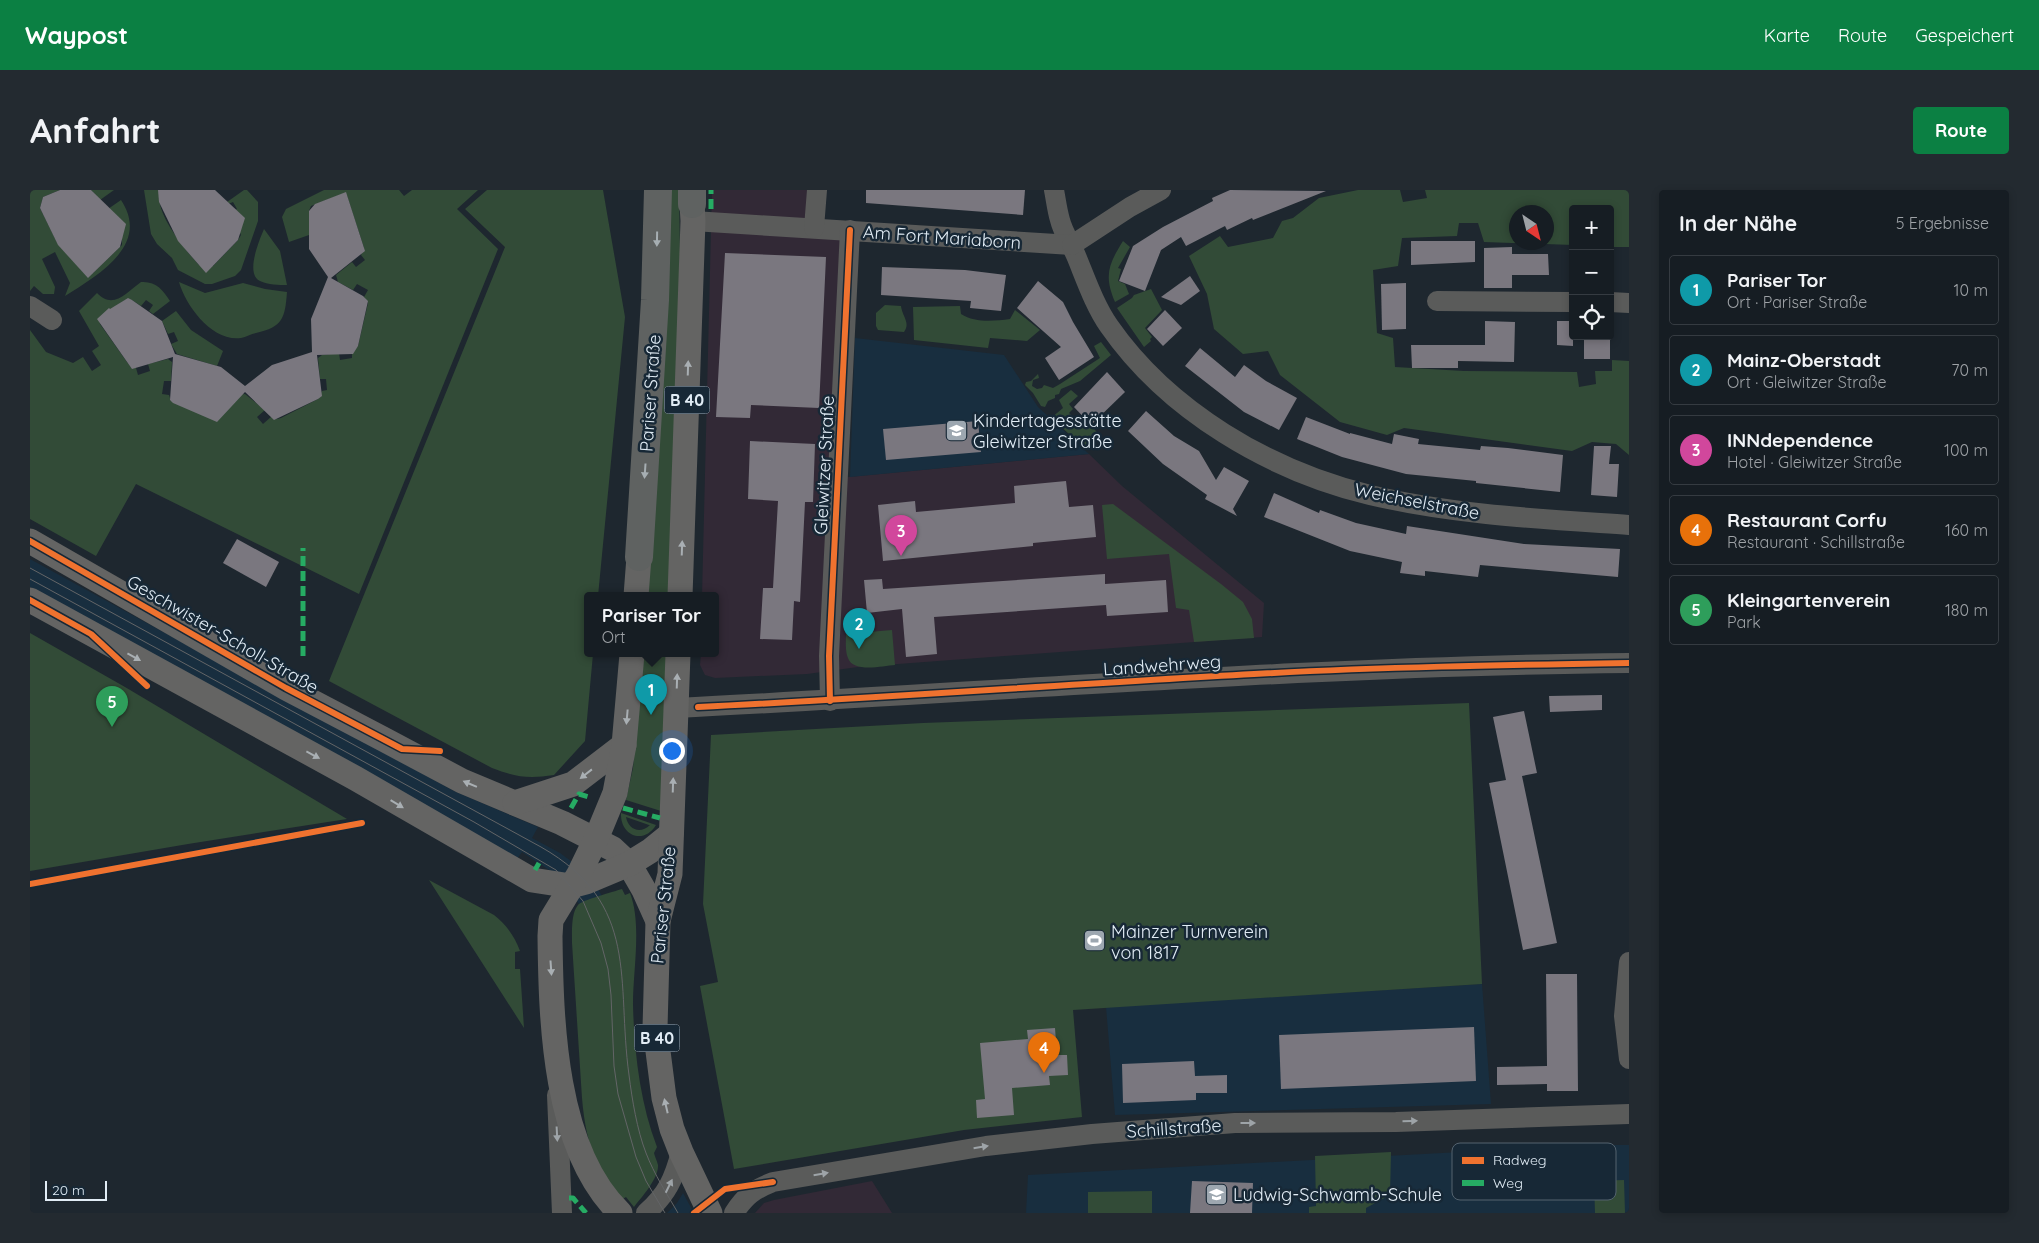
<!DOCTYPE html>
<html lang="de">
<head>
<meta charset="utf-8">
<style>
  :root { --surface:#161d23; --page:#232a30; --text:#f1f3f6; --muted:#9ea2a6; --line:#353b41; --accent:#0b8043 }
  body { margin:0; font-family:Quicksand,sans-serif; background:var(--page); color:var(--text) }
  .controls { position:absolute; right:15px; top:15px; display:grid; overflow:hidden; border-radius:5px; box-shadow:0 2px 8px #0003 }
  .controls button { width:45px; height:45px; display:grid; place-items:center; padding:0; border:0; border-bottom:1px solid var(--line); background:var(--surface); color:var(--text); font:25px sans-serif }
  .compass { position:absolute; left:1479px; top:15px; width:45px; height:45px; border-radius:50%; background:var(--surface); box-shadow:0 2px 8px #0003; rotate:145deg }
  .scale { position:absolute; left:15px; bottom:12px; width:62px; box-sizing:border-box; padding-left:5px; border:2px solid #e1ecf5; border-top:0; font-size:14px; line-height:18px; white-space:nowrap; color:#e1ecf5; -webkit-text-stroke:4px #172836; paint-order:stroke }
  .you { position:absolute; left:641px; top:560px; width:18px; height:18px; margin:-12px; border:4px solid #fff; border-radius:50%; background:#1a73e8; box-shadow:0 0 0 8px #1a73e833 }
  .badge { display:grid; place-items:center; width:32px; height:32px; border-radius:50%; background:var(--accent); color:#fff; font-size:16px; font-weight:700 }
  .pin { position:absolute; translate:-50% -41px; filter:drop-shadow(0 1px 2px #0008) }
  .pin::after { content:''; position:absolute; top:26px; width:18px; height:15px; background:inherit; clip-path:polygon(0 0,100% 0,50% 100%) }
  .popup { position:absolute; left:554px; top:402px; width:135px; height:65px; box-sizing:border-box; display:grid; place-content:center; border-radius:5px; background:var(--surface); filter:drop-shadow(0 1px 4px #0005); font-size:16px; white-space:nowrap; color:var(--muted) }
  .popup b { font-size:19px; color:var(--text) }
  .popup::after { content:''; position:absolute; left:50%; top:100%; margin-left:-10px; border:10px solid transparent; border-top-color:var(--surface) }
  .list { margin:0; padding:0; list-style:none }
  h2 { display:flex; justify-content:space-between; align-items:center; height:65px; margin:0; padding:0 20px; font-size:21px }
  h2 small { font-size:16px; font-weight:400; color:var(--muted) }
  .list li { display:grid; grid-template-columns:32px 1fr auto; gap:15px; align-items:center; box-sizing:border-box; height:70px; margin:0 10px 10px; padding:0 10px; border:1px solid var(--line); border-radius:5px }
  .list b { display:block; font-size:19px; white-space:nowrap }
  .list p { margin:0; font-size:16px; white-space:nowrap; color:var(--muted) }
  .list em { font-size:16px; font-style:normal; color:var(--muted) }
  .icon { flex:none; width:28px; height:28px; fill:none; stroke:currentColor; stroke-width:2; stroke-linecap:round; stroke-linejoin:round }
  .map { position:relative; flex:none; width:1599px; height:1023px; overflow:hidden; border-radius:5px }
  header { display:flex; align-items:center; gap:30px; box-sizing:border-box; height:70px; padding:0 25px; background:var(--accent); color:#fff }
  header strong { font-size:24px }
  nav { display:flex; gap:28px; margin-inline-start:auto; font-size:18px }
  .intro { display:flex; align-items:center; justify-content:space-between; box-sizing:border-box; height:120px; padding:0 30px }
  h1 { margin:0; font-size:35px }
  .button { padding:12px 22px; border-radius:5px; background:var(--accent); color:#fff; font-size:18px; font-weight:700 }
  main { display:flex; gap:30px; padding:0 30px }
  aside { flex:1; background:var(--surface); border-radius:5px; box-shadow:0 2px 8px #0003 }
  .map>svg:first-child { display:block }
</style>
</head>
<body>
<header>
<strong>Waypost</strong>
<nav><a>Karte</a><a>Route</a><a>Gespeichert</a></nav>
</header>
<div class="intro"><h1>Anfahrt</h1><a class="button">Route</a></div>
<main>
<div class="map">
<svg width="1599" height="1023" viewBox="0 0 1599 1023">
  <rect width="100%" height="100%" fill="#1e272f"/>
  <g fill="#322936">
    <path d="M682,0H787L784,38L820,40L808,288L1059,264L1092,296L1234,413L1232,447L828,477L777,484L685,488L675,485L670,475L671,464H685V406H672Z"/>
    <path d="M842,991L862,1023H725L734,1013L744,1010Z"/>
  </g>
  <g fill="#182e3f">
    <path d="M825,148L974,165L1008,217L1059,264L820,287Z"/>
    <path d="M0,369L424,601L508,637L502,648L530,663L545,674L568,699L572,706L574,705L608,919L628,976L620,997L561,737L549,714L539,700L522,682L492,662L487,669L345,586L0,397Z"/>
    <path d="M1452,794L1461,914L1085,925L1076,817Z"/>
    <path d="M1564,955H1599V1023H996L998,985Z"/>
    <path d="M653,1003L664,1023H637L647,1013Z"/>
  </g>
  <g fill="#324b37" fill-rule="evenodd">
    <path d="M0,0H30L13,7L10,18L28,54L54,83H63L92,55V48L78,19L91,10C121,55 68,85 35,106L40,93L25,62L12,69L25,97L24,104H13L4,96L0,101Z"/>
    <path d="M61,0H84L70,10Z"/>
    <path d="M114,0H132C119,17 158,63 169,75L183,76L208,50L211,45L201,22L207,19L203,12L198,14L197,12L214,0H217L228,12V31L211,80L205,86L182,94H175L148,80L142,68L127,54L121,44Z"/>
    <path d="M294,0H369L374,6L382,0H448L427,19L468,59L329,404L106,294L66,366L0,329V140L16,162L43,173L53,167L62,181L71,175L62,161L69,156L49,121L67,103C83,120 96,103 111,92C126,91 133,100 140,111L123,124L119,121L123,115L116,110L111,116L102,110H95L69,128L70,134L97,172L101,177L106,178L108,185L120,181L118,174L138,169L142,172L141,191H134L132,204L139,205L141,211L215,204L235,220L227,227L233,234L242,226L247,229L251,228L288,209L292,201L297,200L296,189H290L288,168L292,165L309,163L310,170L322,168V161L328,156L338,113L334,107L338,100L327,94L323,100L308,92L306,85L322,72L326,77L335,70L331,65L334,58L317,6L312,4L281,16L279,21V45L259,52L252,27L256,19Z"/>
    <path d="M457,0H573L595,127L568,406H557V464H563L555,551L524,585C498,589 486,587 462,578L299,491L475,57L435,19Z"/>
    <path d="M638,0H649L650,63L640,406H617Z"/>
    <path d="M1328,0H1370L1373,12L1397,8L1395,0H1599V57H1580V19H1543V55L1454,52L1448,33H1429L1427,46L1372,48L1368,76L1343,80L1347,143L1363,148L1365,177L1434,181L1547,182L1549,197L1566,194L1565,181H1582V170L1599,171V265L1586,254L1562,252L1542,261L1374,238L1357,245L1310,232L1250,185L1238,161L1213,164L1184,139L1177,104L1159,66L1190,46L1198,57L1243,48L1252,31L1263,28L1289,8ZM1516,22V52H1486V22Z"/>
    <path d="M234,39L250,61L257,95C249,95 238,95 230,91C215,84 229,51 234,39Z"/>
    <path d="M1093,51L1100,57L1088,78L1091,79L1088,91L1095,94L1099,104L1085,112C1074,86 1078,75 1093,51Z"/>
    <path d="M149,92L175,103L213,93L235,99L257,102C255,128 253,137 226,143C221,144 216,147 211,148C182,152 156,116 149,92Z"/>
    <path d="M1121,99L1132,120L1115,138L1122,147L1120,149L1121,151L1114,157L1087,118L1102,108L1104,105Z"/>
    <path d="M855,115L871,116C872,126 881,133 874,142L848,140L846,136V123Z"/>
    <path d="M930,116L931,124C945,133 964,131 980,129L985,120L1010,140L997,151L960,148L958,158L884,150L883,117Z"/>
    <path d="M146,121L161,140L193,161L187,176L147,164L141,154L148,151L144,142L138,144L132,131Z"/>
    <path d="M1071,152L1081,165L1050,191L1031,199L1029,204L1025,205V208L1018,211L1015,217L1011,216L1003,203L995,195L996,192L1001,191L1008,184L1009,188L1003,190L1002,196L1007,199L1012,198L1014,195L1023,198L1030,194L1070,168L1064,156Z"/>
    <path d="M1041,200L1048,206L1039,214L1043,219L1039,223L1051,234L1056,231L1070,245L1056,259L1021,228L1033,218L1029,210Z"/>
    <path d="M1083,314L1191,394L1213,412L1222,429L1224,448L1164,452L1159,420L1146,418L1139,364L1077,369L1072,315Z"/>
    <path d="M862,440L865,475C852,476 823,483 818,468C815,461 816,451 816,444Z"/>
    <path d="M0,443L95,497L317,629L158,654L0,681Z"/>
    <path d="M613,464H637L631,621L596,610L603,578Z"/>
    <path d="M1439,513L1452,794L1043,820L1052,927L934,940L704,979L670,796L688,792L673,714L681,545L893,533Z"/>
    <path d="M591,623L626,635C614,655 590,646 591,623ZM596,627L619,635H620C610,645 598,639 596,627Z"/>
    <path d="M399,690L464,725C476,734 485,747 490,761L485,762V779H490L494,838Z"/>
    <path d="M592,699L595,705L600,703C612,734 603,780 603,814C604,861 610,913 627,957L624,963C625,967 627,971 628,975C629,988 612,1007 604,1017L596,1007L591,1010C584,999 575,988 569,977C558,955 554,932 552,908L542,753C542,742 541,723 548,715C552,710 583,702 592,699Z"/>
    <path d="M1361,962L1360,1005L1336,1018V1023H1279V1017L1286,1016L1285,966Z"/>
    <path d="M1594,990L1595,1023H1565L1564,991Z"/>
    <path d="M1122,1001V1023H1058V1002Z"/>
  </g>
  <g fill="#7a777f">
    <path d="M30,0H61L96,34L90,57L58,88L28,55L10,18L13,7Z"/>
    <path d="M128,0H185L215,28L208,50L176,83L148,51L129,12Z"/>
    <path d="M836,0H995L993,25L836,13Z"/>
    <path d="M1200,0L1296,1L1223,30L1222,28L1197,40L1195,36L1156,56L1151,47L1131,60L1115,101L1089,91L1103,56L1133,37L1183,11L1182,8Z"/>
    <path d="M316,2L335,61L301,88L333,106L338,111L328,156L323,164L287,165L292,206L288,209L244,230L215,202L187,232L143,213L140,210L143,167L102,179L67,129L79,118L80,119L98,108L102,110L132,131L145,164L191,177L215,196L242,175L282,162L281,129L298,87L279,59V21L285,14Z"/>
    <path d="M1381,51H1445V72L1381,75Z"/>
    <path d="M1482,57V64H1518L1519,85H1482V98H1454V58Z"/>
    <path d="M695,63L796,67L789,218L721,215L720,228L686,227Z"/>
    <path d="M852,77L935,80L976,85L971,121L940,118L941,111L851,105Z"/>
    <path d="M1160,86L1170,101L1151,115L1131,107Z"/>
    <path d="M1008,91L1033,112L1043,132L1064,167L1029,190L1015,168L1031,157L987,118Z"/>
    <path d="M1376,93V139L1352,140L1351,94Z"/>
    <path d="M1135,120L1152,138L1133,156L1117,139Z"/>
    <path d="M1455,131L1485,132L1484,172L1428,171V178H1382L1381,155H1455Z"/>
    <path d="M1527,131H1543V156L1527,155Z"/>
    <rect x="1554" y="146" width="26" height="23"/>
    <path d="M1170,158L1205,187L1214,175L1236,191L1267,208L1249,240L1214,222L1155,176Z"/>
    <path d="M1077,182L1095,202L1061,235L1044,217Z"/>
    <path d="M1116,221L1144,246L1169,261L1186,290L1194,277L1219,291L1203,319L1207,326L1175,309L1177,305L1133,274L1098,241Z"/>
    <path d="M1276,227L1320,244V243L1362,254L1364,244L1389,249L1388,254L1450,260L1451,256L1478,258L1533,265L1530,302L1446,293V291L1376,284L1312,267L1267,249Z"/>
    <path d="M948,231L951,262L856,270L853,239Z"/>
    <path d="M720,251L785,254L783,312H775L770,412L764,411L762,450L730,449L733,398H743L748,311L718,309Z"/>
    <path d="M1564,256H1581L1579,274H1589L1587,307L1561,305Z"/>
    <path d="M1036,291L1039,317L1063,315L1066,347L1003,353V356L853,371L848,315L885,311L886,322L985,313L984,296Z"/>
    <path d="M1244,303L1289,323L1290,320L1326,333L1376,344L1377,336L1494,354L1590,359L1588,387L1450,375L1448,387L1395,381V386L1370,383L1372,372L1320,361L1234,327Z"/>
    <path d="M207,349L249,372L236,397L193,373Z"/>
    <path d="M1075,384V394L1136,390L1138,422L1077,426L1076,415L904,427L907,464L876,467L872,419L837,423L834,390L852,389L853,399Z"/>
    <path d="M1572,505V520L1520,522L1519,506Z"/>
    <path d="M1494,521L1507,583L1492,586L1527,753L1493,760L1459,593L1476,590L1463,527Z"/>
    <path d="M1516,784H1547L1548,901H1517V894L1467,895V877L1517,876Z"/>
    <path d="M1444,837L1446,891L1251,899L1249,845Z"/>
    <path d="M1025,838L1027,865H1037L1038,885L1019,886L1020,895L982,898L984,925L947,928L946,910L955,909L950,853L998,849L997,840Z"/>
    <path d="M1164,871L1165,886L1197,885V903H1166V910L1093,913L1092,874Z"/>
    <path d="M1162,991L1223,993L1222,1023H1160Z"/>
  </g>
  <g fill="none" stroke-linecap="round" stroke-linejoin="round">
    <g stroke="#5a5b5a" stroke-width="20">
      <path d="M1024,0C1026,10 1027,20 1030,30C1033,43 1042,55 1047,68C1056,90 1065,116 1079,136C1138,221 1240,281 1340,305C1425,325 1512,329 1599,335"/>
      <path d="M663,31L1042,55"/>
      <path d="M784,38L787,0"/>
      <path d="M1042,55L1100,17L1131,0"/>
      <path d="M1407,111L1543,112"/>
      <path d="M1580,112L1599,113"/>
      <path d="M0,116L22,130"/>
      <path d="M800,511L799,466L820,40"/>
      <path d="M646,518C964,502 1281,476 1599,473"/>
      <path d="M1599,772L1594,826L1599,869"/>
      <path d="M527,905L532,1023"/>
      <path d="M616,1023C637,1004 644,989 651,962"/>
      <path d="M704,1023C716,1005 723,1000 743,992L956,956L1062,944L1205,933L1366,932L1599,924"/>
    </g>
    <g stroke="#646463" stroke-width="25">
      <path d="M0,351L256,498L355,550L432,591L532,633L583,659L599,674L614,700L628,731"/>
      <path d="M606,406L609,367"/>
      <path d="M650,406L663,31L662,14"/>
      <path d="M0,410L325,588L502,690L541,696L556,692L599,674L620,661L641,644"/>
      <path d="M648,464L640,684L628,731L625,838L634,908L642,939L651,962L680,1023"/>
      <path d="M485,613L543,594L594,555"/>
      <path d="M590,1023C524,959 521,832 520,746L521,730L549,684L566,649L585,603L594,555L602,464"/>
    </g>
    <g stroke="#5f6261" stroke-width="28">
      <path d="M662,0V14"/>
      <path d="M609,367L625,110L628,0"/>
    </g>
    <g stroke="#636567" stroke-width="1">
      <path d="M0,378L511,657C611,714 586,790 599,885C602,909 607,940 616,963C624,984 637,1004 648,1023"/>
      <path d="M0,389L444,632L526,680L553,711L571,753L578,779L581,805L584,876L588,904L606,967L616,991L635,1023"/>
    </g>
    <g stroke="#26ab63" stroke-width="5" stroke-dasharray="10 5" stroke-linecap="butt">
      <path d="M681,19V0"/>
      <path d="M273,466V358"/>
      <path d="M541,618L549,604L559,607"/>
      <path d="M593,618L630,628"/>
      <path d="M505,680L509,673"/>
      <path d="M539,1008H543L556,1023"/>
    </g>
    <defs>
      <g id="cycleway">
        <path d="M0,351L256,498L372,559L410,561"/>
        <path d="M0,410L61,444L117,496"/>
        <path d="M800,511L799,466L820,40"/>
        <path d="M668,517C854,508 1039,494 1224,484C1349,477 1474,475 1599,473"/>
        <path d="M0,694L332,633"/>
        <path d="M664,1023L695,999L743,992"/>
      </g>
    </defs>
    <use href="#cycleway" stroke="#172836" stroke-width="9"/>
    <use href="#cycleway" stroke="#ef722f" stroke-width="6"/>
  </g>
  <defs><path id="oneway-solid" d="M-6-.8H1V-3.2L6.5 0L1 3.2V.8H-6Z" transform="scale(1.25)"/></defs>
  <g fill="#a6aeb2">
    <use href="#oneway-solid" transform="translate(627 49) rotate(91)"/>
    <use href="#oneway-solid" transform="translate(615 281) rotate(94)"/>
  </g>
  <g fill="#a9afb3">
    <use href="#oneway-solid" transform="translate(658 178) rotate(-88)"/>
    <use href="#oneway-solid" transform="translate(652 358) rotate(-88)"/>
    <use href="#oneway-solid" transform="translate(104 467) rotate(29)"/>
    <use href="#oneway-solid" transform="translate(647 491) rotate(-88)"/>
    <use href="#oneway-solid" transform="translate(597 527) rotate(95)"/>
    <use href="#oneway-solid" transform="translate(283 565) rotate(28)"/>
    <use href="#oneway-solid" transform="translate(556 584) rotate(142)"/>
    <use href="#oneway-solid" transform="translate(440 594) rotate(-157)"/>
    <use href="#oneway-solid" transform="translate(643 595) rotate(-88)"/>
    <use href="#oneway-solid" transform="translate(367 614) rotate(31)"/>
    <use href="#oneway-solid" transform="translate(521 778) rotate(86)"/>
    <use href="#oneway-solid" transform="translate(636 916) rotate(-103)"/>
  </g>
  <g fill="#9ea4a8">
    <use href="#oneway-solid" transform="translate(1380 931) rotate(-2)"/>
    <use href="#oneway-solid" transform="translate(1218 933)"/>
    <use href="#oneway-solid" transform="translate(527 944) rotate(87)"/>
    <use href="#oneway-solid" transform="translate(951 957) rotate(-9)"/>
    <use href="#oneway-solid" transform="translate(791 984) rotate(-10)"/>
    <use href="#oneway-solid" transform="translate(639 996) rotate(-64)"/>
  </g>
  <defs>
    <symbol id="school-square" viewBox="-11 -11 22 22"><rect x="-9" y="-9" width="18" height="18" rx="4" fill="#9da7b0" stroke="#172836"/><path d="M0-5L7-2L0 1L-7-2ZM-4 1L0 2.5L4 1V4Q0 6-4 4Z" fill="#fff"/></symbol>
    <symbol id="stadium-square" viewBox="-11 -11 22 22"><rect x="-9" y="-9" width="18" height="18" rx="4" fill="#9da7b0" stroke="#172836"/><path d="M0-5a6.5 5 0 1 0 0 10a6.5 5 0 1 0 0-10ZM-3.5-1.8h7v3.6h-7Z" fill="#fff"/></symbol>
  </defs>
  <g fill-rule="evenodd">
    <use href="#school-square" x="914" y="228" width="25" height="25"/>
    <use href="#stadium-square" x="1052" y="738" width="25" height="25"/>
    <use href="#school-square" x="1174" y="992" width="25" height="25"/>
  </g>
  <g text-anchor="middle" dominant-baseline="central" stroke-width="5" stroke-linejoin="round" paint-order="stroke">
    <g fill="#172836" stroke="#a4b1bc" stroke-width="1">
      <rect x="634.5" y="196.5" width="45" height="27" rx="4"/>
      <rect x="604.5" y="834.5" width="45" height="27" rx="4"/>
    </g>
    <g font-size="16" font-weight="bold" fill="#e1ecf5">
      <text x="657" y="210">B 40</text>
      <text x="627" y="848">B 40</text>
    </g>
    <g font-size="18" fill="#e1ecf5" stroke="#172836">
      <text transform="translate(912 47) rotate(4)">Am Fort Mariaborn</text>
      <text transform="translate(620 203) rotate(-86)">Pariser Straße</text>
      <text transform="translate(794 275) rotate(-87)">Gleiwitzer Straße</text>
      <text transform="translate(1387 311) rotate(11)">Weichselstraße</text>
      <text transform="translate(193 444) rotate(30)">Geschwister-Scholl-Straße</text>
      <text transform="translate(1132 475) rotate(-4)">Landwehrweg</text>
      <text transform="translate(633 715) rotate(-84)">Pariser Straße</text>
      <text transform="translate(1144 938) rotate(-4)">Schillstraße</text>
    </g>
    <g font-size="18" fill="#e1ecf5" stroke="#172836" text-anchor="start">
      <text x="943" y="230">Kindertagesstätte<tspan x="943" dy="21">Gleiwitzer Straße</tspan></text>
      <text x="1081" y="741">Mainzer Turnverein<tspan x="1081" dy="21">von 1817</tspan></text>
      <text x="1203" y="1004">Ludwig-Schwamb-Schule</text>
    </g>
  </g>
  <rect x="1422" y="953" width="164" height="57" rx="8" fill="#172836" stroke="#54636f" stroke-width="1"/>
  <rect x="1432" y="967" width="22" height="7" fill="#ef722f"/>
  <rect x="1432" y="990" width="22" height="6" fill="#26ab63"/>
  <g font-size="14" fill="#e1ecf5">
    <text x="1463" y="975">Radweg</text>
    <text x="1463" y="998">Weg</text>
  </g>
</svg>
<div class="controls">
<button>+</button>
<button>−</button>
<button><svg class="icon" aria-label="locate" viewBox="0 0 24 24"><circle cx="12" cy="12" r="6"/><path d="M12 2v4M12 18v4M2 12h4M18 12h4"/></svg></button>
</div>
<svg class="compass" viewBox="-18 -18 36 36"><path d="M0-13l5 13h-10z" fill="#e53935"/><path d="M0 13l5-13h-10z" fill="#9ea2a6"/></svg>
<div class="scale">20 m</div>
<div class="you"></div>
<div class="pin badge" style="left:621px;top:525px;background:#0f9aa8">1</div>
<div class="popup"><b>Pariser Tor</b>Ort</div>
<div class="pin badge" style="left:829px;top:459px;background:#0f9aa8">2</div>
<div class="pin badge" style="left:871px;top:366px;background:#d1479c">3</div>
<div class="pin badge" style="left:1014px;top:883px;background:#e8710a">4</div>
<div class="pin badge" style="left:82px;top:537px;background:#2e9e5b">5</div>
</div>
<aside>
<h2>In der Nähe<small>5 Ergebnisse</small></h2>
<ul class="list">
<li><span class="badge" style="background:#0f9aa8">1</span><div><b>Pariser Tor</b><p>Ort · Pariser Straße</p></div><em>10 m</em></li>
<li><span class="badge" style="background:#0f9aa8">2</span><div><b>Mainz-Oberstadt</b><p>Ort · Gleiwitzer Straße</p></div><em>70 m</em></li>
<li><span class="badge" style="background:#d1479c">3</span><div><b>INNdependence</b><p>Hotel · Gleiwitzer Straße</p></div><em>100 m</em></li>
<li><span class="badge" style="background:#e8710a">4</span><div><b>Restaurant Corfu</b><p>Restaurant · Schillstraße</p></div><em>160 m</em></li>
<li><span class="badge" style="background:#2e9e5b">5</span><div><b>Kleingartenverein</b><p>Park</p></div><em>180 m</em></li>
</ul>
</aside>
</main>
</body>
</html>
